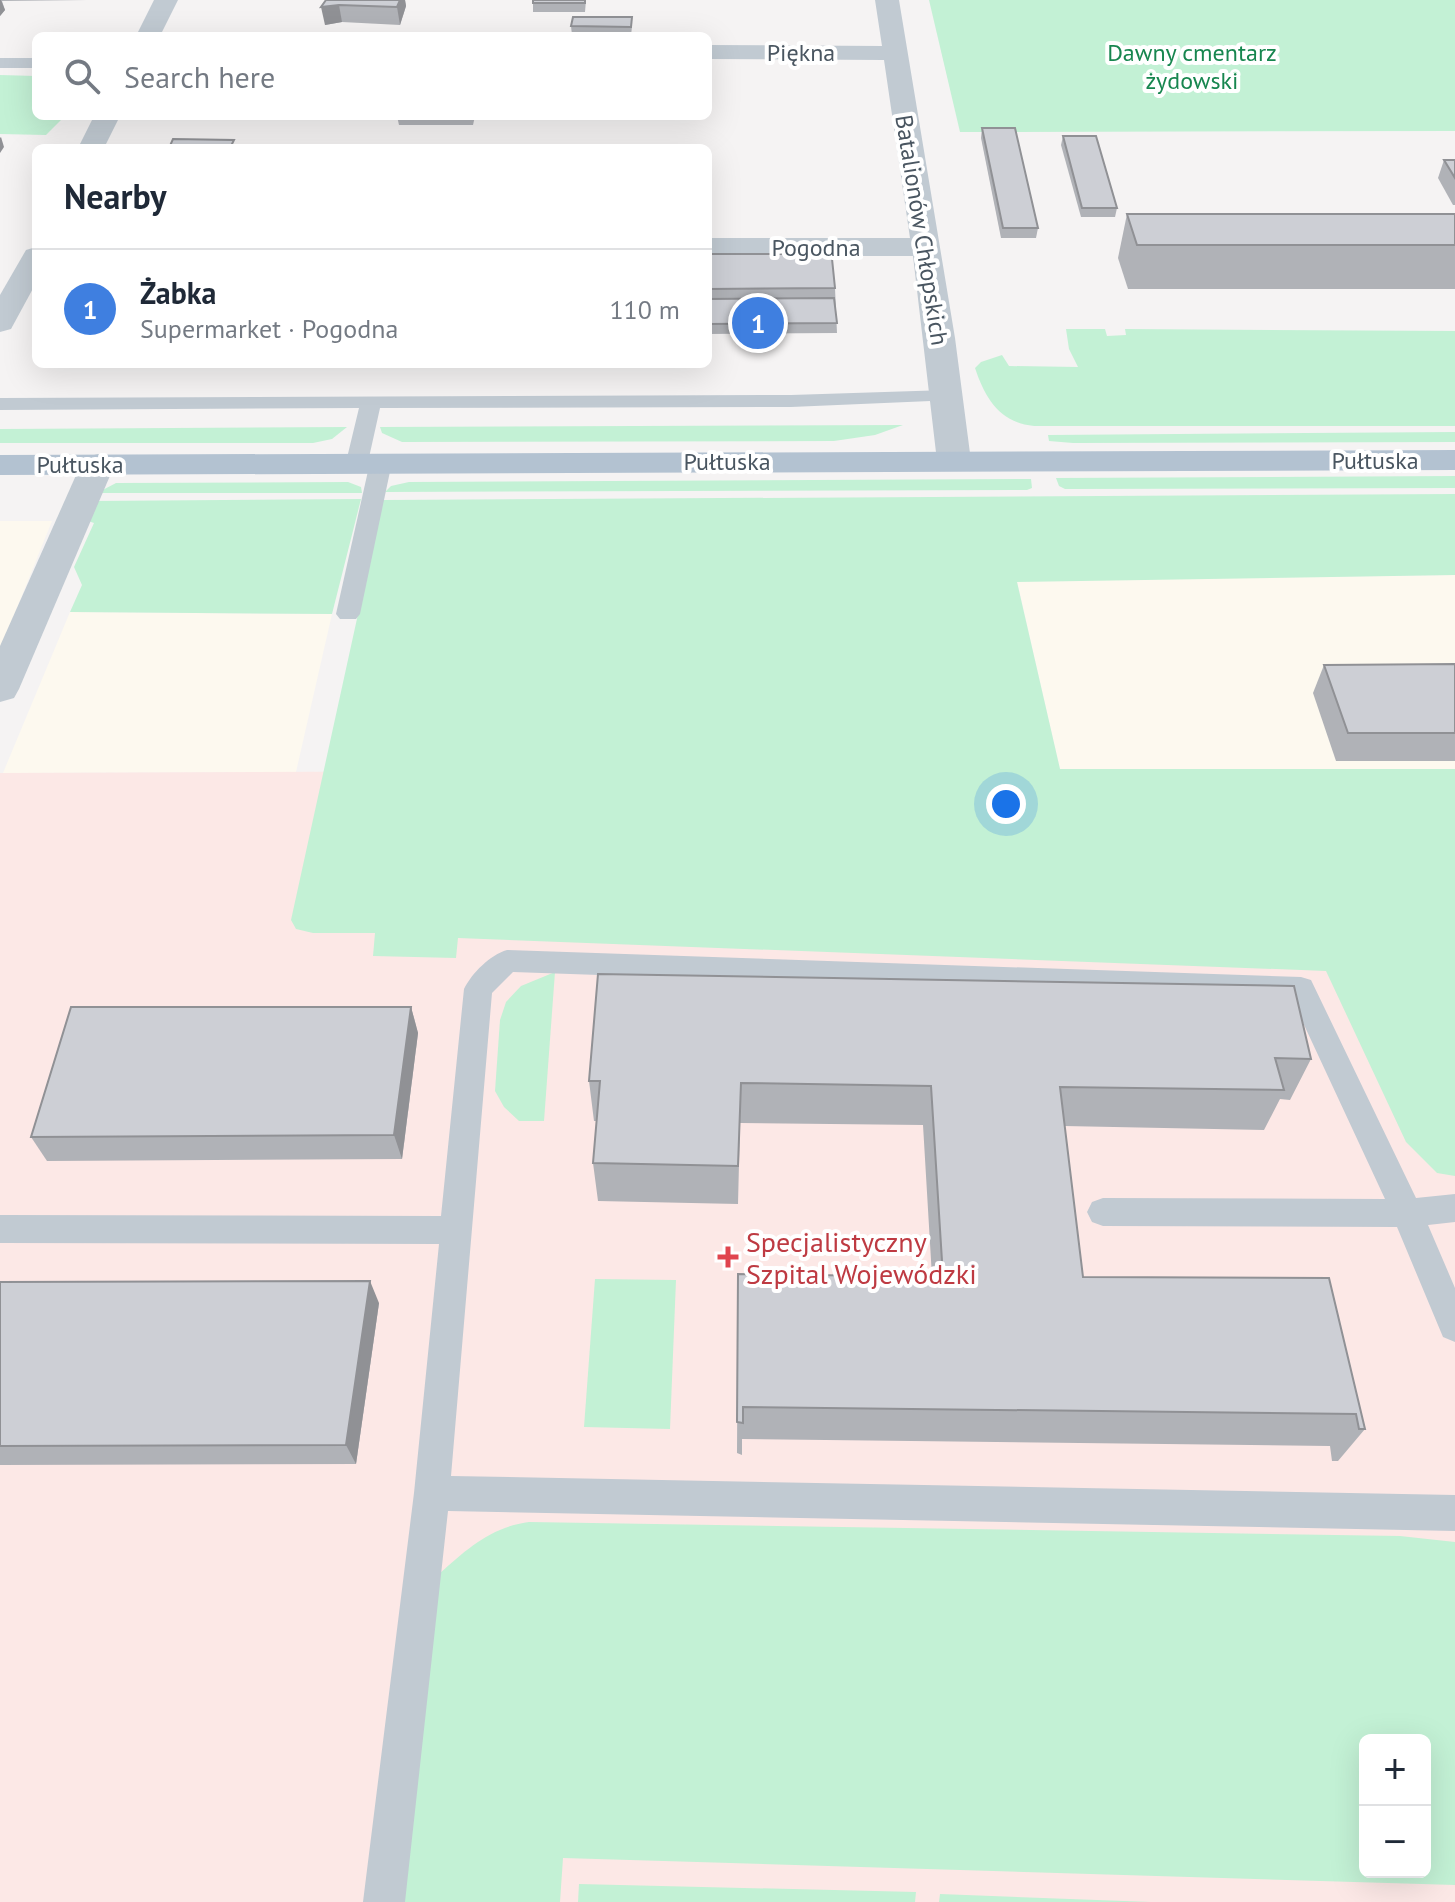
<!DOCTYPE html>
<html lang="en">
<head>
<meta charset="utf-8">
<style>
  :root { --surface:#fff; --page:#f2f2f3; --text:#1f2937; --muted:#747a83; --line:#e0e1e3; --accent:#1a73e8 }
  body { margin:0; font-family:"PT Sans",sans-serif; background:var(--page); color:var(--text) }
  .controls { position:absolute; right:24px; bottom:24px; display:grid; overflow:hidden; border-radius:12px; box-shadow:0 8px 32px #0002 }
  .controls button { width:72px; height:72px; display:grid; place-items:center; padding:0; border:0; border-bottom:2px solid var(--line); background:var(--surface); color:var(--text); font:40px sans-serif }
  .you { position:absolute; left:1006px; top:804px; width:28px; height:28px; margin:-20px; border:6px solid #fff; border-radius:50%; background:#1a73e8; box-shadow:0 0 0 12px #1a73e833 }
  .badge { display:grid; place-items:center; width:52px; height:52px; border-radius:50%; background:var(--accent); color:#fff; font-size:26px; font-weight:700 }
  .pin { position:absolute; translate:-50% -50%; border:4px solid #fff; box-shadow:0 2px 8px #0006 }
  .list { margin:0; padding:0; list-style:none }
  h2 { display:flex; justify-content:space-between; align-items:center; height:104px; margin:0; padding:0 32px; font-size:34px }
  h2 small { font-size:26px; font-weight:400; color:var(--muted) }
  .list li { display:grid; grid-template-columns:52px 1fr auto; gap:24px; align-items:center; box-sizing:border-box; height:120px; padding:0 32px; border-top:2px solid var(--line) }
  .list b { display:block; font-size:30px; white-space:nowrap }
  .list p { margin:0; font-size:26px; white-space:nowrap; color:var(--muted) }
  .list em { font-size:26px; font-style:normal; color:var(--muted) }
  .icon { flex:none; width:44px; height:44px; fill:none; stroke:currentColor; stroke-width:2; stroke-linecap:round; stroke-linejoin:round }
  .map { position:relative; flex:none; width:1455px; height:1902px; overflow:hidden }
  .search { position:absolute; background:var(--surface); box-shadow:0 8px 32px #0002; left:32px; top:32px; width:680px; height:88px; display:flex; align-items:center; gap:20px; box-sizing:border-box; padding:0 28px; border-radius:12px; color:var(--muted); font-size:30px }
  .panel { position:absolute; background:var(--surface); box-shadow:0 8px 32px #0002; left:32px; top:144px; width:680px; height:224px; border-radius:12px }
  .map>svg:first-child { display:block }
</style>
</head>
<body>
<div class="map">
<svg width="1455" height="1902" viewBox="0 0 1455 1902">
  <rect width="100%" height="100%" fill="#f5f3f3"/>
  <g fill="#fdf9ef">
    <path d="M0,521H52L0,650Z"/>
    <path d="M1455,575V769H1060L1017,581Z"/>
    <path d="M70,612L332,614L296,772L3,773Z"/>
  </g>
  <path fill="#fce8e6" fill-rule="evenodd" d="M1060,769H1455V1902H0V773ZM1365,1740H1425V1872H1365Z"/>
  <g fill="#c3f1d5" fill-rule="evenodd">
    <path d="M929,0H1455V131L960,132Z"/>
    <path d="M0,75L36,76V116H65L46,135L0,134Z"/>
    <path d="M1066,329H1105L1107,336L1126,335L1125,329L1455,331V426H1034C1000,423 985,398 975,368L981,362L1002,355L1009,366L1078,367L1069,349Z"/>
    <path d="M903,425L875,435L834,441L402,442L382,433L380,427Z"/>
    <path d="M347,427L332,439L313,443H0V429Z"/>
    <path d="M1455,432V442L1073,443L1049,441L1048,435Z"/>
    <path d="M1455,476V488L1065,489L1059,486L1056,478Z"/>
    <path d="M1031,479L1032,488L1027,490L385,492L391,486L409,482Z"/>
    <path d="M348,482L361,487L362,493H97L116,483Z"/>
    <path d="M1455,494V575L1017,582L1060,769H1455V1176L1437,1173L1406,1142L1326,971L458,938L456,958L373,956L375,933H313L296,929L291,920L383,500Z"/>
    <path d="M361,499L332,614L70,612L82,585L74,567L94,523L85,520L93,501Z"/>
    <path d="M555,972L544,1121H519L504,1107L495,1091L500,1020L506,1002L521,986Z"/>
    <path d="M595,1279L676,1280L670,1429L584,1427Z"/>
    <path d="M529,1522L1400,1536L1455,1542V1885L563,1858L560,1902H394L440,1573C467,1549 491,1527 529,1522ZM1365,1740H1425V1872H1365Z"/>
    <path d="M579,1884L916,1892L915,1902H578Z"/>
    <path d="M940,1894L1151,1902H939Z"/>
  </g>
  <g fill="none" stroke-linecap="round" stroke-linejoin="round">
    <g fill="#c1cad2" fill-rule="evenodd">
      <rect x="0" y="58" width="36" height="10"/>
      <path d="M947,390L954,392L957,396L954,400L791,407L380,408L368,462L357,468L346,462L359,408L0,410V398L791,395Z"/>
      <path d="M381,456L392,462L360,614L356,619H340L336,614L370,462Z"/>
      <path d="M507,950L1301,977L1311,980L1416,1198L1455,1194V1222L1428,1225L1455,1288V1342L1443,1337L1397,1227L1103,1226L1092,1222L1087,1212L1092,1202L1103,1198L1385,1199L1292,999L513,972L492,993L451,1476L1455,1495V1531L448,1511L405,1902H363L414,1493L439,1244L0,1243V1215L441,1216L464,989C472,973 490,955 507,950Z"/>
    </g>
    <g fill="#c1cad2" fill-rule="evenodd">
      <path d="M154,0H178L160,36H136Z"/>
      <path d="M875,0H899L955,338L971,461L966,468L954,471L942,468L937,461L913,256H708V238H910L884,60L708,59V45L882,46Z"/>
      <path d="M94,116H120L104,148H78Z"/>
      <path d="M36,247V283L11,329L0,332V295L26,250Z"/>
      <path d="M98,454L110,457L115,464L19,689L14,698L0,702V646L81,464L86,457Z"/>
    </g>
    <path fill="#b3c2d1" fill-rule="evenodd" d="M1455,450V470L0,475V455Z"/>
  </g>
  <g fill="#b0b2b7">
    <path d="M0,0H87L2,1L5,10L0,16Z"/>
    <path d="M326,0H405L406,6L400,25L342,22L325,25Z"/>
    <path d="M533,0H586L585,12H533Z"/>
    <path d="M571,26H632L631,36L572,35Z"/>
    <path d="M397,116H475L473,125H399Z"/>
    <path d="M982,128L1038,228L1036,238H1001L981,138Z"/>
    <path d="M1063,136L1117,208L1115,217H1081L1061,145Z"/>
    <path d="M1444,160H1455V205H1453L1438,178Z"/>
    <path d="M1127,214H1455V289H1128L1118,258Z"/>
    <path d="M812,249L835,288L837,333L708,334V254H812Z"/>
    <path d="M1455,664V761H1336L1313,693L1324,665Z"/>
    <path d="M598,974L1311,1059L1290,1100L1280,1099L1264,1130L1064,1126L1083,1277L1329,1278L1365,1429L1338,1461H1332L1330,1446L742,1439V1455L737,1453L738,1274L932,1277L923,1125L740,1123L738,1204L598,1201L593,1163L597,1121H594L589,1081Z"/>
    <path d="M411,1007L418,1033L402,1159L47,1161L31,1137Z"/>
    <path d="M0,1282L379,1303L356,1464L0,1465Z"/>
  </g>
  <g fill="#909195">
    <path d="M0,0H1L5,10L0,16Z"/>
    <path d="M400,0H405L406,6L400,25L397,7Z"/>
    <path d="M339,5L342,22L325,25L321,7Z"/>
    <path d="M1,137L4,147L0,153V138Z"/>
    <path d="M411,1007L418,1033L402,1159L394,1135Z"/>
    <path d="M370,1281L379,1303L356,1464L346,1445Z"/>
  </g>
  <g fill="#cdcfd5" stroke="#909195" stroke-width="2">
    <path d="M326,0H400L397,7L339,5L321,7Z"/>
    <rect x="533" y="0" width="52" height="3"/>
    <path d="M573,17H632L631,27L571,26Z"/>
    <path d="M982,128H1015L1038,228H1003Z"/>
    <path d="M1063,136H1096L1117,208H1082Z"/>
    <path d="M173,139L234,140L230,148H169Z"/>
    <path d="M1444,160H1455V178Z"/>
    <path d="M1127,214H1455V245H1137Z"/>
    <path d="M812,249H831L835,288L708,289V254H813Z"/>
    <path d="M834,298L837,323L708,324V299Z"/>
    <path d="M1455,664V733H1348L1324,665Z"/>
    <path d="M598,974L1294,986L1311,1059L1275,1058L1284,1090L1060,1087L1083,1277L1329,1278L1365,1429H1359L1356,1414L743,1407V1423L737,1422L738,1274L943,1277L931,1086L741,1083L738,1166L593,1163L600,1081H589Z"/>
    <path d="M71,1007H411L394,1135L31,1137Z"/>
    <path d="M370,1281L346,1445L0,1446V1282Z"/>
  </g>
  <path fill="#e0444e" stroke="#fff" stroke-width="3" d="M724 1245h8v8h8v8h-8v8h-8v-8h-8v-8h8z"/>
  <g text-anchor="middle" dominant-baseline="central" stroke-width="8" stroke-linejoin="round" paint-order="stroke">
    <g font-size="24" fill="#4a5661" stroke="#fff">
      <text x="801" y="52">Piękna</text>
      <text transform="translate(922 230) rotate(81)">Batalionów Chłopskich</text>
      <text x="816" y="247">Pogodna</text>
      <text x="1375" y="460">Pułtuska</text>
      <text x="727" y="461">Pułtuska</text>
      <text x="80" y="464">Pułtuska</text>
    </g>
    <g font-size="24" fill="#17864f" stroke="#fff">
      <text x="1192" y="52">Dawny cmentarz<tspan x="1192" dy="28">żydowski</tspan></text>
    </g>
    <g font-size="28" fill="#be3a42" stroke="#fff" text-anchor="start">
      <text x="746" y="1241">Specjalistyczny<tspan x="746" dy="32">Szpital Wojewódzki</tspan></text>
    </g>
  </g>
</svg>
<div class="controls">
<button>+</button>
<button>−</button>
</div>
<div class="you"></div>
<div class="pin badge" style="left:758px;top:323px;background:#3f7fe0">1</div>
<div class="search"><svg class="icon" aria-label="search" viewBox="0 0 24 24"><circle cx="10" cy="10" r="6"/><path d="M15 15l6 6"/></svg>Search here</div>
<section class="panel">
<h2>Nearby<small></small></h2>
<ul class="list">
<li><span class="badge" style="background:#3f7fe0">1</span><div><b>Żabka</b><p>Supermarket · Pogodna</p></div><em>110 m</em></li>
</ul>
</section>
</div>
</body>
</html>
